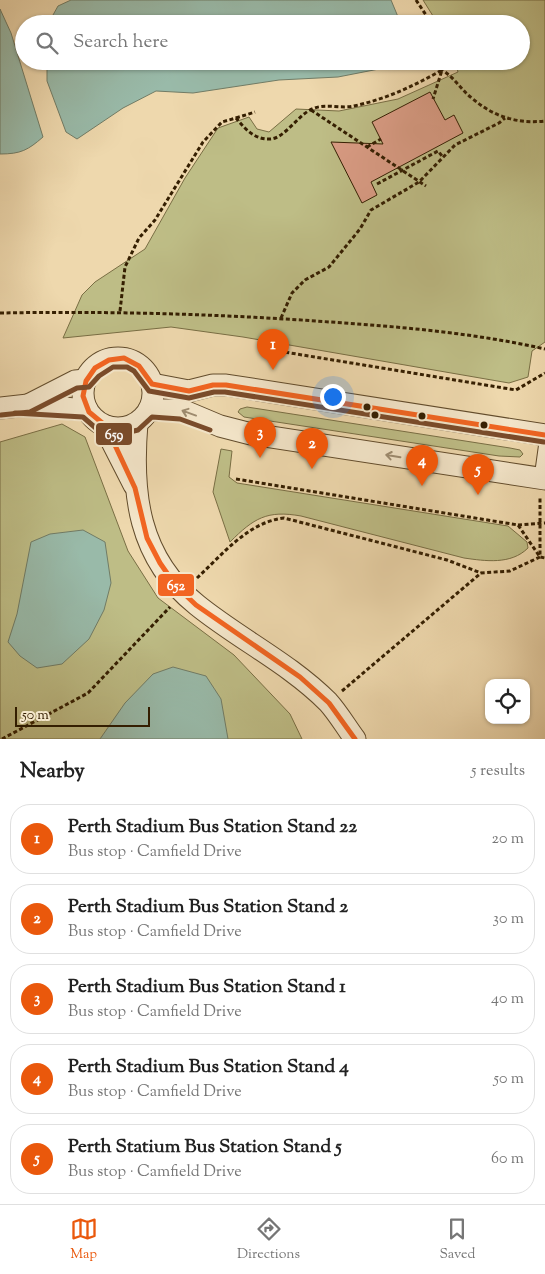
<!DOCTYPE html>
<html lang="en">
<head>
<meta charset="utf-8">
<style>
  :root { --surface:#fff; --page:#f2f2f2; --text:#222; --muted:#767676; --line:#e0e0e0; --accent:#ea580c }
  body { margin:0; font-family:"Sorts Mill Goudy",serif; background:var(--page); color:var(--text) }
  .controls { position:absolute; right:15px; bottom:15px; display:grid; overflow:hidden; border-radius:10px; box-shadow:0 1px 4px #0004 }
  .controls button { width:45px; height:45px; display:grid; place-items:center; padding:0; border:0; border-bottom:1px solid var(--line); background:var(--surface); color:var(--text); font:25px sans-serif }
  .scale { position:absolute; left:15px; bottom:12px; width:135px; box-sizing:border-box; padding-left:5px; border:2px solid #341e01; border-top:0; font-size:14px; line-height:18px; white-space:nowrap; color:#341e01; -webkit-text-stroke:4px #f4e6ca; paint-order:stroke }
  .you { position:absolute; left:332px; top:396px; width:18px; height:18px; margin:-12px; border:4px solid #fff; border-radius:50%; background:#1a73e8; box-shadow:0 0 0 8px #1a73e833 }
  .badge { display:grid; place-items:center; width:32px; height:32px; border-radius:50%; background:var(--accent); color:#fff; font-size:16px; font-weight:700 }
  .pin { position:absolute; translate:-50% -41px; filter:drop-shadow(0 1px 2px #0008) }
  .pin::after { content:''; position:absolute; top:26px; width:18px; height:15px; background:inherit; clip-path:polygon(0 0,100% 0,50% 100%) }
  .list { margin:0; padding:0; list-style:none }
  h2 { display:flex; justify-content:space-between; align-items:center; height:65px; margin:0; padding:0 20px; font-size:21px }
  h2 small { font-size:16px; font-weight:400; color:var(--muted) }
  .list li { display:grid; grid-template-columns:32px 1fr auto; gap:15px; align-items:center; box-sizing:border-box; height:70px; margin:0 10px 10px; padding:0 10px; border:1px solid var(--line); border-radius:20px }
  .list b { display:block; font-size:19px; white-space:nowrap }
  .list p { margin:0; font-size:16px; white-space:nowrap; color:var(--muted) }
  .list em { font-size:16px; font-style:normal; color:var(--muted) }
  .icon { flex:none; width:28px; height:28px; fill:none; stroke:currentColor; stroke-width:2; stroke-linecap:round; stroke-linejoin:round }
  .map { position:relative; flex:none; width:545px; height:739px; overflow:hidden }
  .search { position:absolute; background:var(--surface); box-shadow:0 1px 4px #0004; left:15px; right:15px; top:15px; height:55px; display:flex; align-items:center; gap:12px; box-sizing:border-box; padding:0 18px; border-radius:28px; color:var(--muted); font-size:19px }
  .sheet { height:465px; background:var(--surface) }
  nav { display:flex; justify-content:space-around; align-items:center; box-sizing:border-box; height:70px; border-top:1px solid var(--line); background:var(--surface); font-size:14px; color:var(--muted) }
  nav a { display:grid; justify-items:center; gap:2px }
  nav .on { color:var(--accent) }
  .map>svg:first-child { display:block }
</style>
</head>
<body>
<div class="map">
<svg width="545" height="739" viewBox="0 0 545 739">
  <rect width="100%" height="100%" fill="#eed8ad"/>
  <filter id="stains"><feTurbulence type="fractalNoise" baseFrequency=".004" numOctaves="4"/><feColorMatrix values="0 0 0 0 .2 0 0 0 0 .09 0 0 0 0 .02 0 0 0 .5 -.17"/></filter>
  <radialGradient id="worn" r=".72"><stop offset=".6" stop-color="#630" stop-opacity="0"/><stop offset="1" stop-color="#630" stop-opacity=".3"/></radialGradient>
  <g fill="#bebd86" stroke="#796e44">
    <path d="M423,0H545V342L532,351L528,377L509,383L243,337L171,327L63,338L82,295L95,282L145,249L185,178L218,128L249,117L257,129L269,132L296,109L339,111L398,99L458,72L455,61H521V24H438Z"/>
    <path d="M247,407L510,448L520,450L523,454L520,457L499,456L244,417L238,412L240,409Z"/>
    <path d="M62,424L85,437L128,551L158,598L234,655L290,714L302,739H0V442Z"/>
    <path d="M221,449L232,451L229,477L237,483L508,526L527,542L528,548C511,565 485,561 464,558L301,516C267,510 254,518 230,542L213,492Z"/>
  </g>
  <g fill="#99baa9" stroke="#717c66">
    <path d="M71,0H391L401,24H48L58,6Z"/>
    <path d="M0,9L11,33L43,137C28,150 21,154 0,154Z"/>
    <path d="M47,61H389L384,68L338,77L279,80L193,93L156,91L123,108L77,139L66,132L47,81Z"/>
    <path d="M83,530L105,542L111,583L104,610L89,639L62,664L37,668L20,656L8,642L17,614L31,542L50,534Z"/>
    <path d="M173,667L206,676L221,699L228,739H100L125,703L153,674Z"/>
  </g>
  <path fill="#da9c85" stroke="#341e01" d="M430,92L445,120L454,115L463,133L371,182L377,195L362,203L331,142L383,144L372,122Z"/>
  <g fill="none" stroke-linecap="round" stroke-linejoin="round">
    <defs>
      <path id="lane" d="M540,478L545,442"/>
      <g id="street">
        <circle cx="118" cy="393" r="35"/>
        <path d="M152,384L189,391L213,385H226L545,435"/>
        <path d="M30,404L75,381L86,380"/>
        <path d="M0,408L28,405L87,410"/>
        <path d="M149,410H182L220,426L251,434L545,479"/>
        <path d="M137,423C131,493 138,558 197,605C239,639 289,663 328,702C338,713 346,727 355,739"/>
        <path d="M106,426L108,434L134,485"/>
      </g>
    </defs>
    <use href="#lane" stroke="#624c2c" stroke-width="13"/>
    <use href="#street" stroke="#624c2c" stroke-width="23"/>
    <g stroke="#341e01" stroke-width="3" stroke-dasharray="4 2.5" stroke-linecap="butt">
      <path d="M416,0L432,24"/>
      <path d="M442,61V70C455,78 461,90 473,99C494,117 518,124 545,121"/>
      <path d="M311,110L426,186"/>
      <path d="M236,118L255,112"/>
      <path d="M367,147L381,139"/>
      <path d="M377,184L438,151L442,156"/>
      <path d="M120,311L125,267L139,238L155,220L203,142L222,122L236,118C245,129 255,140 270,139C284,139 298,115 312,109C325,103 341,109 354,106C386,99 414,86 442,70L433,99"/>
      <path d="M0,313C111,311 220,314 330,322C403,327 474,333 545,349"/>
      <path d="M281,318L292,293L305,280L329,267L360,229L371,210L419,182L455,145L499,123L505,118"/>
      <path d="M266,349L516,390L545,373"/>
      <path d="M236,479L518,525L540,557L545,558"/>
      <path d="M518,525L545,523"/>
      <path d="M197,578C222,555 248,522 284,518L447,560L481,573"/>
      <path d="M342,691L481,573L510,571L540,557V497"/>
      <path d="M2,739L88,693L170,607"/>
    </g>
    <use href="#lane" stroke="#f4e6ca" stroke-width="11"/>
    <use href="#street" stroke="#f4e6ca" stroke-width="21"/>
    <defs>
      <path id="bus-1" d="M355,739L329,703L300,677L196,605L176,586L160,563L147,538L135,488L106,426L89,412L83,396L86,381L95,368L109,360L124,358L139,366L152,384L189,391L213,385H226L545,435"/>
      <g id="bus-2">
        <path d="M15,413L83,417L98,430L117,435L138,430L152,417L180,419L210,430"/>
        <path d="M1,415L30,412L77,388L89,387L99,376L113,367H127L134,371L149,391L189,398L214,392H225L544,442"/>
      </g>
    </defs>
    <use href="#bus-1" stroke="#f4e6ca" stroke-width="9"/>
    <use href="#bus-2" stroke="#f4e6ca" stroke-width="9"/>
    <use href="#bus-1" stroke="#f26522" stroke-width="5"/>
    <use href="#bus-2" stroke="#7a4b2a" stroke-width="5"/>
  </g>
  <defs><path id="oneway-shaft" d="M-6 0H5M1.5-3L5.5 0L1.5 3" fill="none" stroke-width="1.6" stroke-linecap="round" stroke-linejoin="round" transform="scale(1.25)"/></defs>
  <g stroke="#9e8c70">
    <use href="#oneway-shaft" transform="translate(189 413) rotate(-160)"/>
    <use href="#oneway-shaft" transform="translate(393 456) rotate(-171)"/>
  </g>
  <g fill="#341e01" stroke="#f4e6ca" stroke-width="2">
    <circle cx="367" cy="407" r="4.5"/>
    <circle cx="375" cy="415" r="4.5"/>
    <circle cx="422" cy="416" r="4.5"/>
    <circle cx="484" cy="425" r="4.5"/>
  </g>
  <g stroke="#f4e6ca" stroke-width="2">
    <rect x="95" y="422" width="38" height="24" rx="5" fill="#7a4b2a"/>
    <rect x="157" y="573" width="38" height="24" rx="5" fill="#f26522"/>
  </g>
  <g font-size="14" text-anchor="middle" font-weight="bold" fill="#fff">
    <text x="114" y="439">659</text>
    <text x="176" y="590">652</text>
  </g>
  <rect width="100%" height="100%" filter="url(#stains)"/>
  <rect width="100%" height="100%" fill="url(#worn)"/>
</svg>
<div class="controls">
<button><svg class="icon" aria-label="locate" viewBox="0 0 24 24"><circle cx="12" cy="12" r="6"/><path d="M12 2v4M12 18v4M2 12h4M18 12h4"/></svg></button>
</div>
<div class="scale">50 m</div>
<div class="you"></div>
<div class="pin badge" style="left:273px;top:370px">1</div>
<div class="pin badge" style="left:312px;top:469px">2</div>
<div class="pin badge" style="left:260px;top:458px">3</div>
<div class="pin badge" style="left:422px;top:486px">4</div>
<div class="pin badge" style="left:478px;top:495px">5</div>
<div class="search"><svg class="icon" aria-label="search" viewBox="0 0 24 24"><circle cx="10" cy="10" r="6"/><path d="M15 15l6 6"/></svg>Search here</div>
</div>
<section class="sheet">
<h2>Nearby<small>5 results</small></h2>
<ul class="list">
<li><span class="badge">1</span><div><b>Perth Stadium Bus Station Stand 22</b><p>Bus stop · Camfield Drive</p></div><em>20 m</em></li>
<li><span class="badge">2</span><div><b>Perth Stadium Bus Station Stand 2</b><p>Bus stop · Camfield Drive</p></div><em>30 m</em></li>
<li><span class="badge">3</span><div><b>Perth Stadium Bus Station Stand 1</b><p>Bus stop · Camfield Drive</p></div><em>40 m</em></li>
<li><span class="badge">4</span><div><b>Perth Stadium Bus Station Stand 4</b><p>Bus stop · Camfield Drive</p></div><em>50 m</em></li>
<li><span class="badge">5</span><div><b>Perth Statium Bus Station Stand 5</b><p>Bus stop · Camfield Drive</p></div><em>60 m</em></li>
</ul>
</section>
<nav>
<a class="on"><svg class="icon" aria-label="map" viewBox="0 0 24 24"><path d="M3 6l6-2 6 2 6-2v14l-6 2-6-2-6 2zM9 4v14M15 6v14"/></svg>Map</a>
<a><svg class="icon" aria-label="directions" viewBox="0 0 24 24"><path d="M12 3l9 9-9 9-9-9zM9 14v-3h6M13 9l2 2-2 2"/></svg>Directions</a>
<a><svg class="icon" aria-label="saved" viewBox="0 0 24 24"><path d="M7 4h10v16l-5-4-5 4z"/></svg>Saved</a>
</nav>
</body>
</html>
